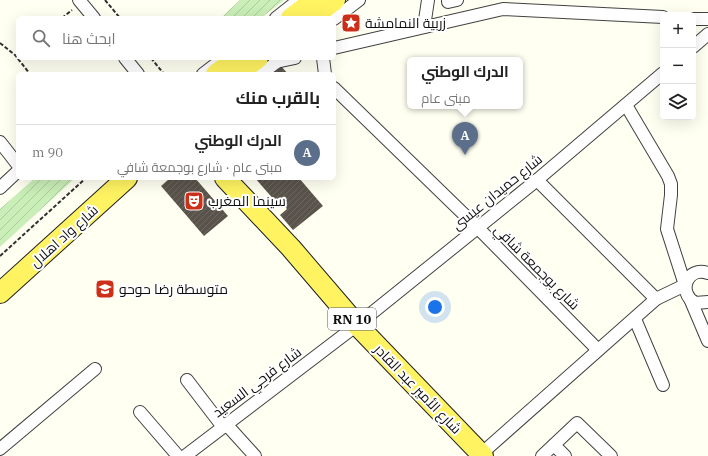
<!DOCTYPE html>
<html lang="ar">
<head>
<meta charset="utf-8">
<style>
  :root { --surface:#fff; --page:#f2f2f2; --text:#222; --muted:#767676; --line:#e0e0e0; --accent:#1a73e8 }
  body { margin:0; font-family:"IBM Plex Serif",Cairo,serif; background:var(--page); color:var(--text); direction:rtl }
  .controls { position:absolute; right:12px; top:12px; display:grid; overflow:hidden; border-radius:6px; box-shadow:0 4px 16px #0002 }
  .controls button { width:36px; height:36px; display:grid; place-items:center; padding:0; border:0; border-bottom:1px solid var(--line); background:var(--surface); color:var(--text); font:20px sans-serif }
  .you { position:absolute; left:435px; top:307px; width:14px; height:14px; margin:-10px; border:3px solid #fff; border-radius:50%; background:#1a73e8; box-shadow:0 0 0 6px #1a73e833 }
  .badge { display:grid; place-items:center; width:26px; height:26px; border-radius:50%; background:var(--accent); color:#fff; font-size:13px; font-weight:700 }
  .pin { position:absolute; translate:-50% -33px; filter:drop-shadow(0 1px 2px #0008) }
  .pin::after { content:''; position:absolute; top:21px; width:14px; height:12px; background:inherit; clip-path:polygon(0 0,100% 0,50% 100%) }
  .popup { position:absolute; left:407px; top:57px; width:116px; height:52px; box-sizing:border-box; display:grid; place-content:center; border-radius:6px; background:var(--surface); filter:drop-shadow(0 1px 3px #0005); font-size:13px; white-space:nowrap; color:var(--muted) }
  .popup b { font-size:15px; color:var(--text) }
  .popup::after { content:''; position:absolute; left:50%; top:100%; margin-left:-8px; border:8px solid transparent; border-top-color:var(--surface) }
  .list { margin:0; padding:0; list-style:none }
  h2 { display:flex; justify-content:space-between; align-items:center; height:52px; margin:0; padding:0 16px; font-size:17px }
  h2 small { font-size:13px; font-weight:400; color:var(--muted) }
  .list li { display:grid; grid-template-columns:26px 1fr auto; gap:12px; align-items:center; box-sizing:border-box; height:56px; padding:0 16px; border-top:1px solid var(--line) }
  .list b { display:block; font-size:15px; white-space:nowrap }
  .list p { margin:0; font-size:13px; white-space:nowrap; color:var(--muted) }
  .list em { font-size:13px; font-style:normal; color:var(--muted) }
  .icon { flex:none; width:22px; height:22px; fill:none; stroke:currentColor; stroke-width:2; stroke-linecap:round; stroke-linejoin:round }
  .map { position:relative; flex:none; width:708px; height:456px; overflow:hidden; direction:ltr }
  .search { position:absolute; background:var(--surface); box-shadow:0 4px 16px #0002; left:16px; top:16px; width:320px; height:44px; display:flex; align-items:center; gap:10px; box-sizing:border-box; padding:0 14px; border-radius:6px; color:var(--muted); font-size:15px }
  .panel { position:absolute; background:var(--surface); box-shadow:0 4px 16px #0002; left:16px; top:72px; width:320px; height:108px; border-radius:6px; direction:rtl }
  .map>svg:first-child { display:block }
</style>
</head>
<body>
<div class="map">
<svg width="708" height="456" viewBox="0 0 708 456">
  <defs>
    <pattern id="garden-furrows" width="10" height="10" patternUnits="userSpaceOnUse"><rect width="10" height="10" fill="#caeeb7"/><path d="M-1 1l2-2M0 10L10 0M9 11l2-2" fill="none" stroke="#accb9c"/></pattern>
    <pattern id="building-hatch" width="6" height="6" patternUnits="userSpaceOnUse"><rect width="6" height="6" fill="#59534b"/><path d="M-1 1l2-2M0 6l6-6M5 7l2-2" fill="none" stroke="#6c6761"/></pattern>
  </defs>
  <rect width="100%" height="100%" fill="#fffff2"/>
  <g fill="url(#garden-furrows)">
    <path d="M240,0H284L261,18H221Z"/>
    <path d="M35,178H75L0,247V209Z"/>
  </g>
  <g fill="url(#building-hatch)">
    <path d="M281,66L288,74H271Z"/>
    <path d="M170,178H195L228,216L204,236L161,186Z"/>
    <path d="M255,178H299L323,206L293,230L280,215L287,209L278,199L275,201Z"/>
  </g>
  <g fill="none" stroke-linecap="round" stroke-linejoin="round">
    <defs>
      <g id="minor">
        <path d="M79,0L94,18"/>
        <path d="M448,0V2L457,0"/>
        <path d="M276,18L295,3"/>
        <path d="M334,19L359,0"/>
        <path d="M693,19H708"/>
        <path d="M424,27L428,0"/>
        <path d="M693,47L708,34"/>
        <path d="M334,48L503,9L663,17"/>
        <path d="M125,58L138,74"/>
        <path d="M323,58L325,74"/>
        <path d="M276,62L295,58"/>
        <path d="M203,74L220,61"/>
        <path d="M261,74L282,58"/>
        <path d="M334,88L477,227L598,350"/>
        <path d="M0,142L18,165"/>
        <path d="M537,180L656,299"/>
        <path d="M0,188L18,171"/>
        <path d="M708,273C687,266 677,292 695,303L708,302"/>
        <path d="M691,301L708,341"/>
        <path d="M635,319L663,385"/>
        <path d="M187,380L223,427"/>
        <path d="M140,412L178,456"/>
        <path d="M226,424L255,456"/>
        <path d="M554,445L565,456"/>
        <path d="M0,449L95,369"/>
        <path d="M481,454L656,299L685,285L667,229L671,195V184L668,176L626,105"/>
        <path d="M185,456L357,325L537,180L663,73"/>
        <path d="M542,456L577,423L611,456"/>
      </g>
      <g id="primary">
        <path d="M291,18L315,0"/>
        <path d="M311,18L335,0"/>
        <path d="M216,74L238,58"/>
        <path d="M237,74L258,58"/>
        <path d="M225,178L291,248L357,325L483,456"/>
        <path d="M0,293L127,178"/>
      </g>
    </defs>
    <use href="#minor" stroke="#424242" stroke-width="14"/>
    <use href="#primary" stroke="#202020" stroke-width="22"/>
    <g stroke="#313131" stroke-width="2" stroke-dasharray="4 2" stroke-linecap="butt">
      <path d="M105,0L120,18"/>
      <path d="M62,18L72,10"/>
      <path d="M0,43L15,55L30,74"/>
      <path d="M151,58L164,74"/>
      <path d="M0,256L86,178"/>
    </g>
    <use href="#minor" stroke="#fff" stroke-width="12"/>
    <use href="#primary" stroke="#fff362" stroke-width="20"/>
  </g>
  <defs>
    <symbol id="sight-square" viewBox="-11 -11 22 22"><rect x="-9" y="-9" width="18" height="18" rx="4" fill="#cd2f19" stroke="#fff"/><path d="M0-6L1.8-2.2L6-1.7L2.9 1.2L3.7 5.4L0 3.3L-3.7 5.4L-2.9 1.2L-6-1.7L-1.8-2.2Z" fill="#fff"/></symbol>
    <symbol id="theatre-square" viewBox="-11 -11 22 22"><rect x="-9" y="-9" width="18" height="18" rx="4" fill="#cd2f19" stroke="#fff"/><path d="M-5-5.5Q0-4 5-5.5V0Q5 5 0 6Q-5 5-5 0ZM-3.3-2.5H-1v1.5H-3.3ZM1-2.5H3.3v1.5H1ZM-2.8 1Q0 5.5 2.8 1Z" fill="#fff"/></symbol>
    <symbol id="school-square" viewBox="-11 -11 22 22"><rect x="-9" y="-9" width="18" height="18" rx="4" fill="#cd2f19" stroke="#fff"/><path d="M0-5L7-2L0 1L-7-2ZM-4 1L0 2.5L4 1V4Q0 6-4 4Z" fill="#fff"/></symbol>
  </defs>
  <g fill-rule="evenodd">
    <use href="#sight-square" x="340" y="12" width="22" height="22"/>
    <use href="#theatre-square" x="183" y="190" width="22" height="22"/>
    <use href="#school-square" x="94" y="278" width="22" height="22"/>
  </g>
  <g text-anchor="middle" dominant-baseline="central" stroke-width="4" stroke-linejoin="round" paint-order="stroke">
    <rect fill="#fff" stroke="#575757" stroke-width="1" x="328" y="308" width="48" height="22" rx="3"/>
    <g font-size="13" font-weight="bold" fill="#0f0f0f">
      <text x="352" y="319">RN 10</text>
    </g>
    <g font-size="14" fill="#0f0f0f" stroke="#fff" text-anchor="start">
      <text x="365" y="23">زربية النمامشة</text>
      <text x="208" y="201">سينما المغرب</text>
      <text x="119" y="289">متوسطة رضا حوحو</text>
    </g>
    <g font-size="14" fill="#0f0f0f" stroke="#fff">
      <text transform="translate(497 192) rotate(-39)">شارع حميدان عيسى</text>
      <text transform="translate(64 236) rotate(-42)">شارع واد اهلال</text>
      <text transform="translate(537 267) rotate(45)">شارع بوجمعة شافي</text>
      <text transform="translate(257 382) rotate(-37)">شارع فرحي السعيد</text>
      <text transform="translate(418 389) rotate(46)">شارع الأمير عبد القادر</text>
    </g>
  </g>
</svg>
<div class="controls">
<button>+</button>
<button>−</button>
<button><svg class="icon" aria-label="layers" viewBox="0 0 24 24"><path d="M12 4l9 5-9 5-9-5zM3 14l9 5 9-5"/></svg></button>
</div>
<div class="you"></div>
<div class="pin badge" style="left:465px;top:155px;background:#5c6f8a">A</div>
<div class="popup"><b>الدرك الوطني</b>مبنى عام</div>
<div class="search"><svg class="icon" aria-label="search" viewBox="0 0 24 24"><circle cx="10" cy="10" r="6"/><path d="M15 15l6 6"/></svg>ابحث هنا</div>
<section class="panel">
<h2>بالقرب منك<small></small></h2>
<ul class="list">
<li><span class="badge" style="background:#5c6f8a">A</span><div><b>الدرك الوطني</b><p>مبنى عام · شارع بوجمعة شافي</p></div><em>90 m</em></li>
</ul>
</section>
</div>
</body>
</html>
